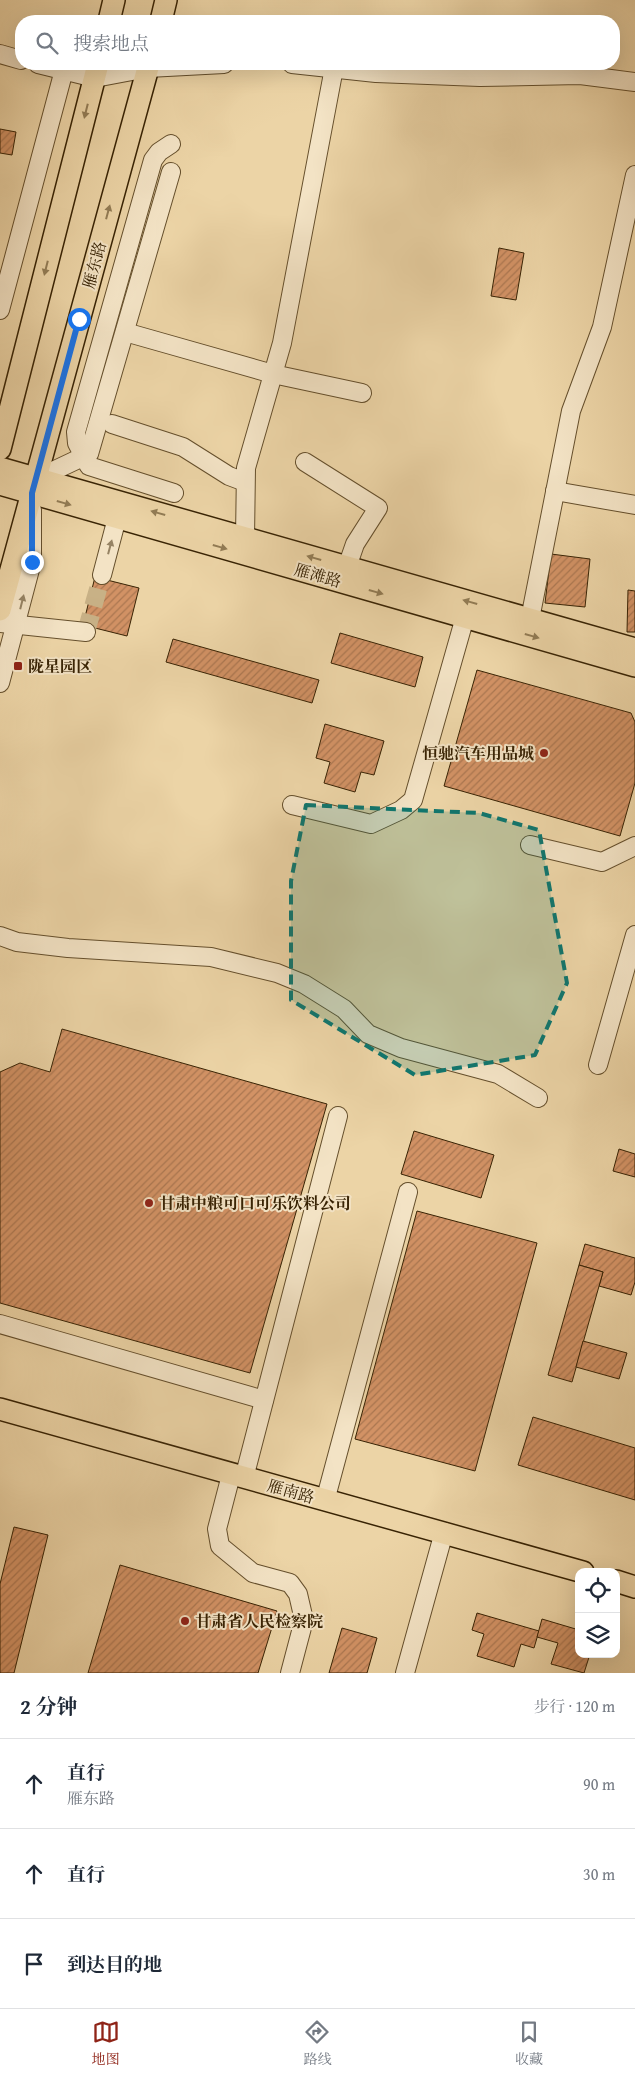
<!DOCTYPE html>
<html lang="zh">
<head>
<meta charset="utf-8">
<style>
  :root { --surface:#fff; --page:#f6f6f7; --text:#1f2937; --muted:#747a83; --line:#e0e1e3; --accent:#8f2418 }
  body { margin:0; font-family:"Gentium Book Plus","Noto Serif SC",serif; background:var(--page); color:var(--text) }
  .controls { position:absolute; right:15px; bottom:15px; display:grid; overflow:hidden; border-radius:10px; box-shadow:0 5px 20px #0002 }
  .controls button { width:45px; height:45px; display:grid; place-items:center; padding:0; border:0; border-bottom:1px solid var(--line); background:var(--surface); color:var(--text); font:25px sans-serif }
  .stop { position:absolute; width:15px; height:15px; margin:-11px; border:4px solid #1a73e8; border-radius:50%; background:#fff }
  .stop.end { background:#1a73e8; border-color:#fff; box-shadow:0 1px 5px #0008 }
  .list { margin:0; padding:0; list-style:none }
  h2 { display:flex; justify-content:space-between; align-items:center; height:65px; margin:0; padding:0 20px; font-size:21px }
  h2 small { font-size:16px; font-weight:400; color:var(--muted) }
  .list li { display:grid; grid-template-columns:32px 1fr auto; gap:15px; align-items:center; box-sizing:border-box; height:90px; padding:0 20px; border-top:1px solid var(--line) }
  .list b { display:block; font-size:19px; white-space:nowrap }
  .list p { margin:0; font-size:16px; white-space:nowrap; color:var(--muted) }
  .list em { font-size:16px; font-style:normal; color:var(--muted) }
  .icon { flex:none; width:28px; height:28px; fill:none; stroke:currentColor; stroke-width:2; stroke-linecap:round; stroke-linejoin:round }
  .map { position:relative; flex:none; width:635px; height:1673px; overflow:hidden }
  .search { position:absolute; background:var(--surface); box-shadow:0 5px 20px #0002; left:15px; right:15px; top:15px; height:55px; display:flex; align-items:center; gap:12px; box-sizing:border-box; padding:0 18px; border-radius:20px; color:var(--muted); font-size:19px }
  .sheet { height:335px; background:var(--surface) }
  nav { display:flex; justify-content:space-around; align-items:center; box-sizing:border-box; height:70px; border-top:1px solid var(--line); background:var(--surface); font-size:14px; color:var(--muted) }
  nav a { display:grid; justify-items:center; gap:2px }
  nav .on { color:var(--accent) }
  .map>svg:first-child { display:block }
</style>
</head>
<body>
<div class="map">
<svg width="635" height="1673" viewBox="0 0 635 1673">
  <defs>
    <pattern id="building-hatch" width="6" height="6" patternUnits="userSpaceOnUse" patternTransform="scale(1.25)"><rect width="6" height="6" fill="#d29265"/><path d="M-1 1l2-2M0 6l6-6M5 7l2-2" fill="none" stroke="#ab7751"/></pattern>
  </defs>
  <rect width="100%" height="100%" fill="#ecd4a6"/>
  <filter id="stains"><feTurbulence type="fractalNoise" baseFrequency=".004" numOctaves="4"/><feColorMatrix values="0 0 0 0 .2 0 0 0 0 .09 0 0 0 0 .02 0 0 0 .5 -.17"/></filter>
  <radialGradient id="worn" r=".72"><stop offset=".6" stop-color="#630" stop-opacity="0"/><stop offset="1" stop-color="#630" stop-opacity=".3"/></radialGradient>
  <g fill="url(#building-hatch)" stroke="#382304">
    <path d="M0,129L16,132L12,155L0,153Z"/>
    <path d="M499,248L524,253L516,300L491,296Z"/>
    <path d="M551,554L590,559L585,607L545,603Z"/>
    <path d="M95,577L139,588L127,636L83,625Z"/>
    <path d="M628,590L635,591V632H627Z"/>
    <path d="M340,633L423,657L415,687L331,663Z"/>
    <path d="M173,639L319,680L312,703L166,662Z"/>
    <path d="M477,670L631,713L635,722V783L620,836L444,786Z"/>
    <path d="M325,724L384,741L374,775L361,772L355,792L324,783L330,762L316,758Z"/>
    <path d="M62,1029L327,1104L250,1373L0,1303V1072L20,1063L50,1072Z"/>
    <path d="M414,1131L494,1155L481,1198L401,1174Z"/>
    <path d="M619,1149L635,1154V1177L613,1171Z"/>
    <path d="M417,1211L537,1243L475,1471L355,1439Z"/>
    <path d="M585,1244L635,1258V1282L631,1295L599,1286L603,1272L579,1265Z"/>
    <path d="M579,1265L603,1272L572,1382L548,1375Z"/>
    <path d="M583,1341L627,1353L619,1379L576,1367Z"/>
    <path d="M533,1417L635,1448V1500L518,1465Z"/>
    <path d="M14,1527L48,1535L14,1673H0V1584Z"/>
    <path d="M120,1565L277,1611L258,1673H88Z"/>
    <path d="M477,1613L539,1631L534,1648L521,1644L514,1667L477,1656L484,1634L472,1630Z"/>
    <path d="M542,1619L579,1630V1654H590L584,1673L551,1664L558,1643L537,1637Z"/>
    <path d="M342,1628L377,1638L367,1673H329Z"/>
  </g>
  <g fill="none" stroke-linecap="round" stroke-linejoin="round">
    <path stroke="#c8b186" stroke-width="18" stroke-dasharray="18 9" stroke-linecap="butt" d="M86,632L102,575"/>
    <defs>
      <g id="minor">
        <path d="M0,54L21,60"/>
        <path d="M38,64L95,78L148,68L224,64"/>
        <path d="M292,64L376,73L480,77L580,75L635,82"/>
        <path d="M171,144L159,152L153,160L76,432L77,443L89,466L174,493"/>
        <path d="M0,310L64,70"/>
        <path d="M125,332L273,374L362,393"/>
        <path d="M112,424L183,447L229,476L245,482"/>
        <path d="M305,462L378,508L355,544L347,567"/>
        <path d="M30,476L36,479L89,454L171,172"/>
        <path d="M555,491L635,505"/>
        <path d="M245,538L246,468L282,343L334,68"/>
        <path d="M102,575L117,518"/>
        <path d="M530,619L571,411L602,327L635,175"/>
        <path d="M0,623L86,632"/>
        <path d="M0,683L32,562V510"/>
        <path d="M292,805L371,824L401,810L413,800L465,617"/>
        <path d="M530,845L602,862L635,846"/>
        <path d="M0,936L17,942L68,948L211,957L277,973L304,984L344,1009L368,1034L401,1048L498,1074L538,1098"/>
        <path d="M598,1065L635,935"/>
        <path d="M0,1324L264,1400"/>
        <path d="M231,1475L217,1529L220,1546L253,1573L290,1583L298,1594L304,1620L290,1673"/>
        <path d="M244,1478L338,1116"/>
        <path d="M325,1501L408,1192"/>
        <path d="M405,1673L444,1532"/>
      </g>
      <g id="major">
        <path d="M109,21L114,0"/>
        <path d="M161,21L166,0"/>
        <path d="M0,449L98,64"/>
        <path d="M0,468L635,649"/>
        <path d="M0,484L635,666"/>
        <path d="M0,610L149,64"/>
        <path d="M0,1409L583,1572"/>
        <path d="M616,1581L635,1587"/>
      </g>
    </defs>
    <use href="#minor" stroke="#654f2c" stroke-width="20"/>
    <use href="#major" stroke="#382304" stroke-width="24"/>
    <use href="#minor" stroke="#f3e3c5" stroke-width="18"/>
    <use href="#major" stroke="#ecd4a6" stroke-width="21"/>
  </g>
  <defs><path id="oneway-solid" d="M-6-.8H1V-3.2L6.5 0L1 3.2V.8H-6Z" transform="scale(1.25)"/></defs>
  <g fill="#927c55">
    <use href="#oneway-solid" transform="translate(86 111) rotate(104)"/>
    <use href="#oneway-solid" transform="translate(108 212) rotate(-75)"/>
    <use href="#oneway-solid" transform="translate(46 268) rotate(104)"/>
    <use href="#oneway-solid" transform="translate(64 503) rotate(16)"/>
    <use href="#oneway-solid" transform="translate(158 513) rotate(-164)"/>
    <use href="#oneway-solid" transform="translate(220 547) rotate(16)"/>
    <use href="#oneway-solid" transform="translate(314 558) rotate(-164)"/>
    <use href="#oneway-solid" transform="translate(376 592) rotate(16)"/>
    <use href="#oneway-solid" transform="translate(470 602) rotate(-164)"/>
    <use href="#oneway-solid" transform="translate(532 636) rotate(16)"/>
  </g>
  <g fill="#968364">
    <use href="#oneway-solid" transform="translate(110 547) rotate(-75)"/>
    <use href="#oneway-solid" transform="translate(22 602) rotate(-76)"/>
  </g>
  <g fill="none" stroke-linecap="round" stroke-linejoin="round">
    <path stroke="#1a73e8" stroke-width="6" d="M32,562V493L79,319"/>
  </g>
  <path fill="#0f766e" fill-opacity="0.2" stroke="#0f766e" stroke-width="4" stroke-dasharray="10 6" stroke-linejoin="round" d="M306,805L479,813L539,830L567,983L535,1055L415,1075L291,1000V881Z"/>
  <g fill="#8f2418" stroke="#f3e3c5" stroke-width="2">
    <rect x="13" y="661" width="10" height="10" rx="2.5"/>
    <circle cx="544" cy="753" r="5"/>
    <circle cx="149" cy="1203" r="5"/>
    <circle cx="185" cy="1621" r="5"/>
  </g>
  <g text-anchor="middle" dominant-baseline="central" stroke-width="4" stroke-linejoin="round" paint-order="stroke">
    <g font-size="16" fill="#382304" stroke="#f3e3c5">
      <text transform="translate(94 265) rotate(-75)">雁东路</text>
      <text transform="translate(318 575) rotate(16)">雁滩路</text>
      <text transform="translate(291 1491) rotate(16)">雁南路</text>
    </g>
    <g font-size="16" font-weight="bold" fill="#382304" stroke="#f3e3c5" text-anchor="start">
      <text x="28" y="666">陇星园区</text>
      <text x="534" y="753" text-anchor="end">恒驰汽车用品城</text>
      <text x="159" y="1203">甘肃中粮可口可乐饮料公司</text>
      <text x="195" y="1621">甘肃省人民检察院</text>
    </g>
  </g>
  <rect width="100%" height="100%" filter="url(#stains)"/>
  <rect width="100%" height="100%" fill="url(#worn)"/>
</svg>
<div class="controls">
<button><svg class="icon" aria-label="locate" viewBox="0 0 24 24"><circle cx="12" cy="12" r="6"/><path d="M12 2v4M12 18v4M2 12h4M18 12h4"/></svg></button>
<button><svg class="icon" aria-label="layers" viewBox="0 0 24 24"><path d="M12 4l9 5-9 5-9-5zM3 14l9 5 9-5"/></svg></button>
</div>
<div class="stop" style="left:79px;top:319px"></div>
<div class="stop end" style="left:32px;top:562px"></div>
<div class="search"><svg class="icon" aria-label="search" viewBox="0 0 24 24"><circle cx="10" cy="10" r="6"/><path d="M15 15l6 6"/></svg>搜索地点</div>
</div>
<section class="sheet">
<h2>2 分钟<small>步行 · 120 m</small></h2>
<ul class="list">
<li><svg class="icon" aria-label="ahead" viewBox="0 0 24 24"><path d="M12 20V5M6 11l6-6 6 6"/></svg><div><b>直行</b><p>雁东路</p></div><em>90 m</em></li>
<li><svg class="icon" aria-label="ahead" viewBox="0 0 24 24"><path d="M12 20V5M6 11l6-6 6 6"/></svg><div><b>直行</b></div><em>30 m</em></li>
<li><svg class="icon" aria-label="arrive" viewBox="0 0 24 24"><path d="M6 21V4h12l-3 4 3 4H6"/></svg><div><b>到达目的地</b></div></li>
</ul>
</section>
<nav>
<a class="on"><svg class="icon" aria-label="map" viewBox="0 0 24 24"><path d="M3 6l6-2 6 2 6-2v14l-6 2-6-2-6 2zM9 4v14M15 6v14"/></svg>地图</a>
<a><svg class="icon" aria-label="directions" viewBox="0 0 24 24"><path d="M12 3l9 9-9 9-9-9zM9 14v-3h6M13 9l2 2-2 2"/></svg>路线</a>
<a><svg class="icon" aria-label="saved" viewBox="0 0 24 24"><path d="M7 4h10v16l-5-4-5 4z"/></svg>收藏</a>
</nav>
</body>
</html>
